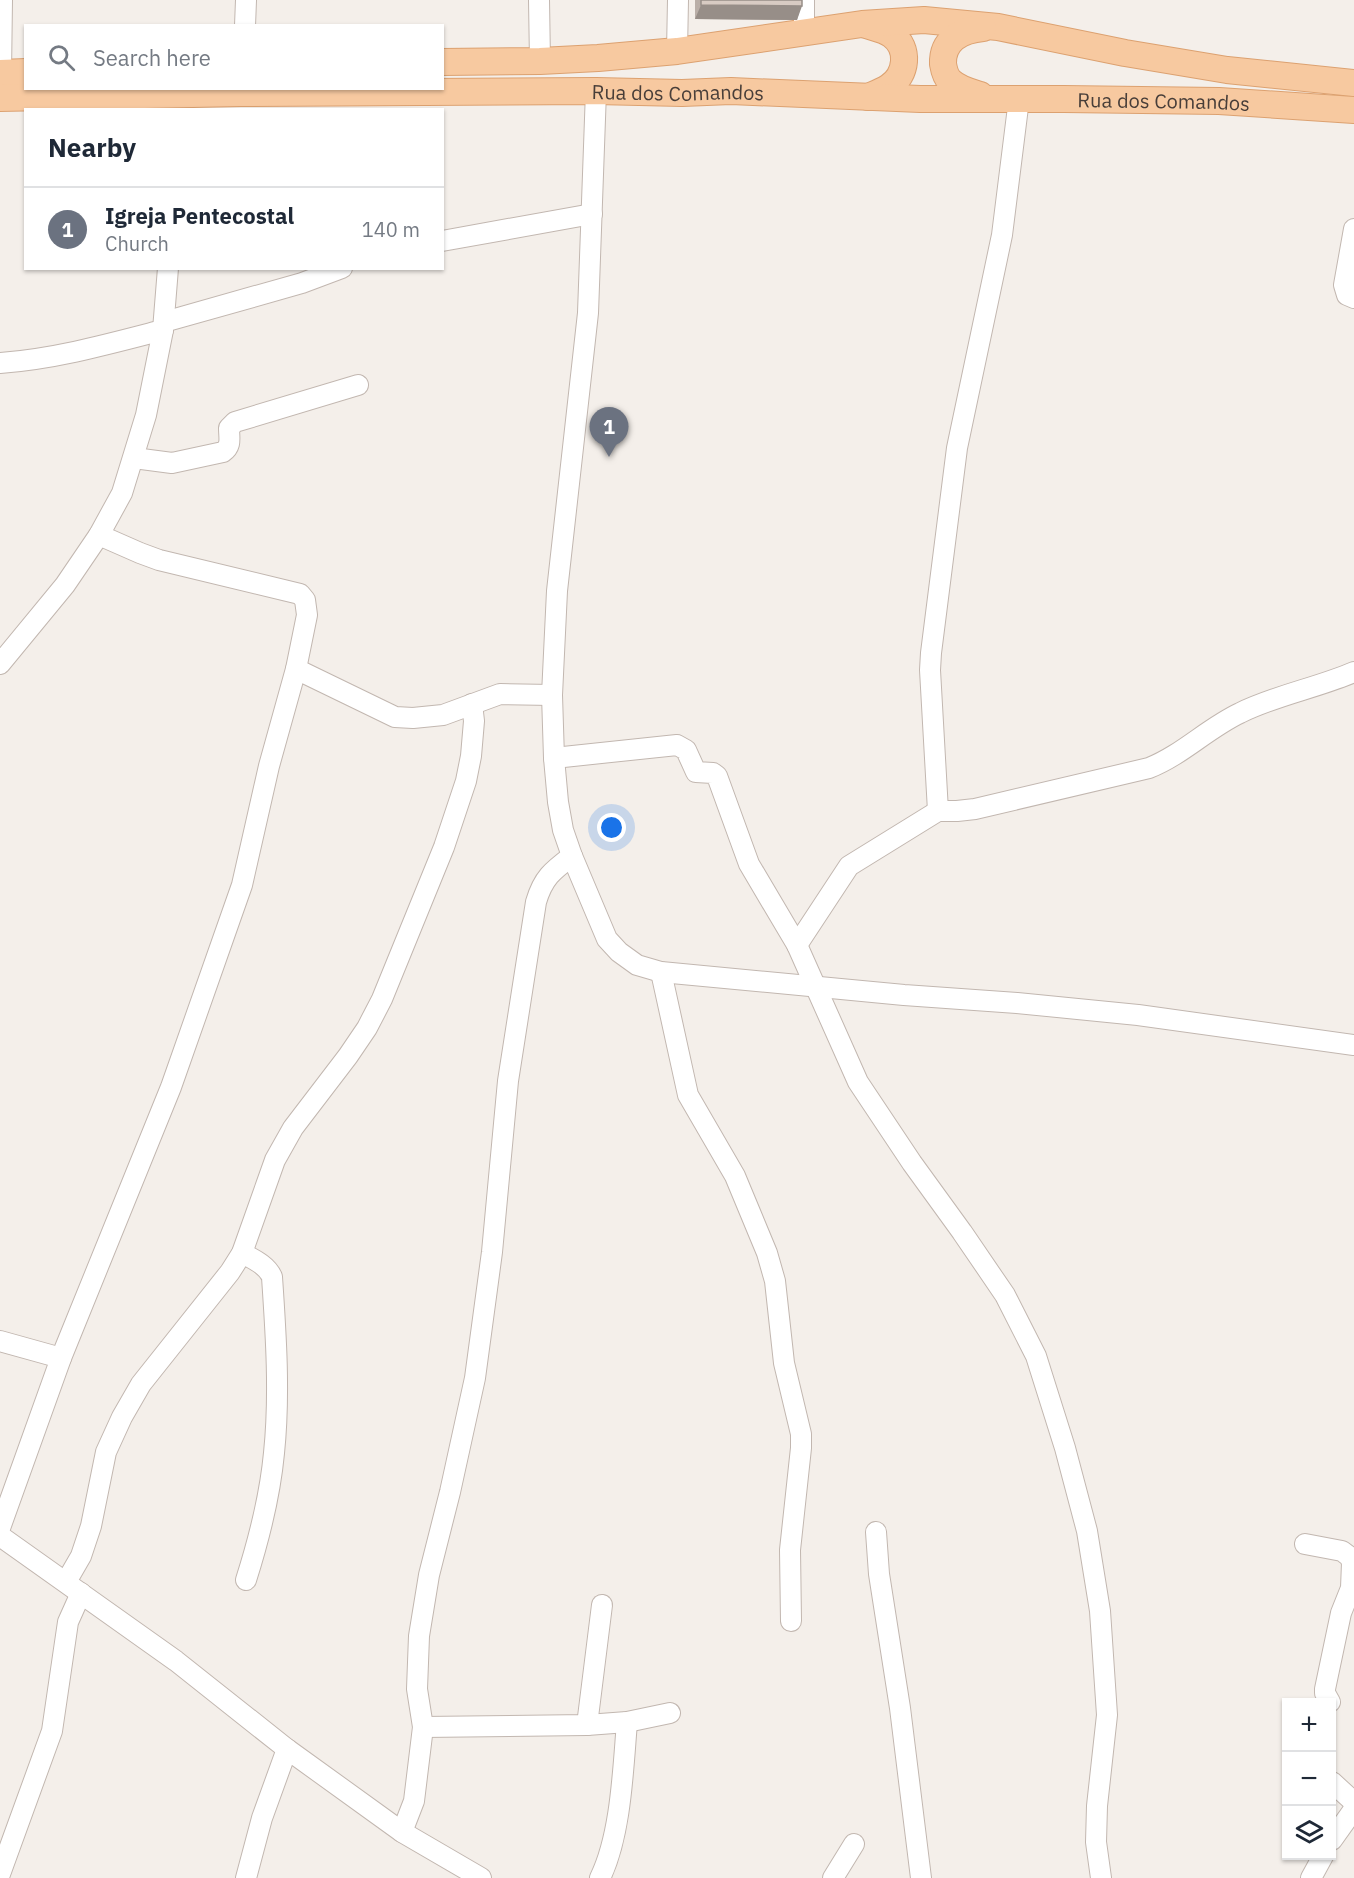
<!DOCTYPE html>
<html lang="en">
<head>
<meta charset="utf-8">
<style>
  :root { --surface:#fff; --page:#f6f6f7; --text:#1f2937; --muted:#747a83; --line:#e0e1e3; --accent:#eb2a3d }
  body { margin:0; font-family:"IBM Plex Sans",sans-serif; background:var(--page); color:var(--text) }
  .controls { position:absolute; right:18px; bottom:18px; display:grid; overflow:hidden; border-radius:0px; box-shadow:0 2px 4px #0004 }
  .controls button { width:54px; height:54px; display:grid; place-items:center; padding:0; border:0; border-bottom:2px solid var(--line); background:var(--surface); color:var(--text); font:30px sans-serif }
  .you { position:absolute; left:612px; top:828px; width:21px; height:21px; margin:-15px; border:4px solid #fff; border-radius:50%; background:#1a73e8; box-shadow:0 0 0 9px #1a73e833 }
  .badge { display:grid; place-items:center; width:39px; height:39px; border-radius:50%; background:var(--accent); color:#fff; font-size:20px; font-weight:700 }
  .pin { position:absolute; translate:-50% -50px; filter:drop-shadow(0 2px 3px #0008) }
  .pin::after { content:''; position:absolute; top:32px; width:21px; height:18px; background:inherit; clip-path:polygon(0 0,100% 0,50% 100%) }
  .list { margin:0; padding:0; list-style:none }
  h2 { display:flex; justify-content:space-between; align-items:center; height:78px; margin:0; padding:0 24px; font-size:26px }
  h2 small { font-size:20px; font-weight:400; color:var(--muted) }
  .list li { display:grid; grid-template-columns:39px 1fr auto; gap:18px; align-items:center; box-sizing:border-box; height:84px; padding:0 24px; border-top:2px solid var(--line) }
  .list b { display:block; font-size:22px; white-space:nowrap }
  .list p { margin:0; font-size:20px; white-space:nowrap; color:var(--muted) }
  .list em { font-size:20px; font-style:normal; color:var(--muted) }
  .icon { flex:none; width:33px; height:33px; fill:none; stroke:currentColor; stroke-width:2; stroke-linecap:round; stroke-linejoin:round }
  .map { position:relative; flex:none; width:1354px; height:1878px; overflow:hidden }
  .search { position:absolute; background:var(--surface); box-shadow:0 2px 4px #0004; left:24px; top:24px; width:420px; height:66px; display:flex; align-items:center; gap:15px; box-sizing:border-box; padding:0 21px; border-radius:0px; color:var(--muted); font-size:22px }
  .panel { position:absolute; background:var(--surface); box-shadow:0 2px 4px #0004; left:24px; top:108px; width:420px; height:162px; border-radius:0px }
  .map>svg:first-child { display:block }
</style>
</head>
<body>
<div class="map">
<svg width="1354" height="1878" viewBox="0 0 1354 1878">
  <rect width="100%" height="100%" fill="#f4efea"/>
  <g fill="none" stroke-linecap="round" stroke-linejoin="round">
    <defs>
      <g id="minor">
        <path d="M539,0L540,61"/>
        <path d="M804,0V33"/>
        <path d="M245,26L246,0"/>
        <path d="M677,51L678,0"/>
        <path d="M1,73L2,0"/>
        <path d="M596,91L588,313L557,591L552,695L554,758L558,802L563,830L572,856L607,939L619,952L637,965L661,972L904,995L1017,1003L1138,1015L1354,1045"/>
        <path d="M1354,229L1344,285L1347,295L1354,298"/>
        <path d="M442,241L592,214"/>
        <path d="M164,322L302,283L342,268"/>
        <path d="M0,363C55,359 109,344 163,330"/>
        <path d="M134,458L172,463L223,452C232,446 229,438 229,428L235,422L358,385"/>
        <path d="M0,664L65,585L99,535L122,493L146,415L163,330L168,268"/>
        <path d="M296,669L395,717L413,718L443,715L500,694L552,695"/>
        <path d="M554,758L677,745L686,750L696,772L713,773L717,776L749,864L797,945L858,1082L912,1163L962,1232L1005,1295L1036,1356L1065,1448L1087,1531L1100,1611L1107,1715L1097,1806L1096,1842L1101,1878"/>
        <path d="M938,811L930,670L931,653L957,448L1002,235L1019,99"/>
        <path d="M797,945L849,866L938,811H957L975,809L1149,768C1182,755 1208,728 1240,713C1276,695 1317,688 1354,672"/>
        <path d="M661,972L688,1095L735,1176L767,1253L775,1281L784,1363L801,1434V1448L790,1550L791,1621"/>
        <path d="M242,1253C253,1259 267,1265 272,1277C276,1335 280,1395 274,1453C270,1496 259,1539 246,1580"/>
        <path d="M0,1341L61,1358"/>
        <path d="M0,1528L61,1358L171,1087L242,885L269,766L296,669L307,615L305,600L300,594L159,560L140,553L99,535"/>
        <path d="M876,1532L879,1574L900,1708L921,1878"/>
        <path d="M0,1536L176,1661L287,1749L402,1832L481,1878"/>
        <path d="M1305,1544L1342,1551L1350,1557L1352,1563L1351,1588L1341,1613L1325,1689V1693L1330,1702"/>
        <path d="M66,1582L81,1556L91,1526L106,1452L122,1417L141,1384L230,1272L242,1253L275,1160L293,1128L348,1056L367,1028L382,999L444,847L466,781L471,756L474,721L472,704"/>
        <path d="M587,1725L602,1605"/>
        <path d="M423,1727L587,1725L627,1722L670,1713"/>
        <path d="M1332,1782L1354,1802"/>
        <path d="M402,1832L414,1801L423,1727L417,1689L419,1636L429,1575L450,1492L475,1378L492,1252L508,1081L536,902C543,878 552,871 572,856"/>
        <path d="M1332,1840L1354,1809"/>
        <path d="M0,1874L52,1731L68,1622L81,1593"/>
        <path d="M246,1878L262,1818L287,1749"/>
        <path d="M600,1878C621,1835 623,1770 627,1722"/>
        <path d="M833,1878L854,1844"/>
        <path d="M1311,1878L1323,1856"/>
      </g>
      <g id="major">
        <path d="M866,25C875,28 884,29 892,35C910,48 907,75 889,87C883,91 875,94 868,97"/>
        <path d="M442,62L540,61L598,58L677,51L862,24L924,20L998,27L1125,53L1227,70L1354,83"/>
        <path d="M0,73L26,72"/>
        <path d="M980,95C970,92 958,89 950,81C946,77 944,70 943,64C942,40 961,30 983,28"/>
        <path id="s1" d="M0,98L241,93L596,91L682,93L731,91L920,99H1064L1219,101L1354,110"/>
      </g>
    </defs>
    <use href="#minor" stroke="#c2b7b0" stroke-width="22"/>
    <use href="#major" stroke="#dca170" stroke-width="28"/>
    <use href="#minor" stroke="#fff" stroke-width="20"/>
    <use href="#major" stroke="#f7c9a0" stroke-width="26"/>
  </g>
  <path fill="#baafa8" d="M695,0H802L797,20L695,19Z"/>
  <path fill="#978e88" d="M701,5L802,6L797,20L695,19Z"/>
  <path fill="#d8cbc3" stroke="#978e88" stroke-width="1.5" d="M701,0H802V6L701,5Z"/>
  <g text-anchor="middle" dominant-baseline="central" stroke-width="4.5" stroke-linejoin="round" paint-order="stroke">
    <g font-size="20" fill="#483e39" stroke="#fff">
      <text stroke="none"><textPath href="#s1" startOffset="678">Rua dos Comandos</textPath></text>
      <text stroke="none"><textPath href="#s1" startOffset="1164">Rua dos Comandos</textPath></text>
    </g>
  </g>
</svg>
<div class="controls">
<button>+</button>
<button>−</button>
<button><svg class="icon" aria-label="layers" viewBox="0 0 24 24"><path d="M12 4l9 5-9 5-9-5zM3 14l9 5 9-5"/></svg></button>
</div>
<div class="you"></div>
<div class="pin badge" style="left:609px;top:457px;background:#6b7280">1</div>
<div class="search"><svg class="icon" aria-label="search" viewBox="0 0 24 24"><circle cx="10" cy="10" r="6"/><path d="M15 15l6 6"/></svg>Search here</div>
<section class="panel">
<h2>Nearby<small></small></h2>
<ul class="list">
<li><span class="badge" style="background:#6b7280">1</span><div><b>Igreja Pentecostal</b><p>Church</p></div><em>140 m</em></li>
</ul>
</section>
</div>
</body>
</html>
